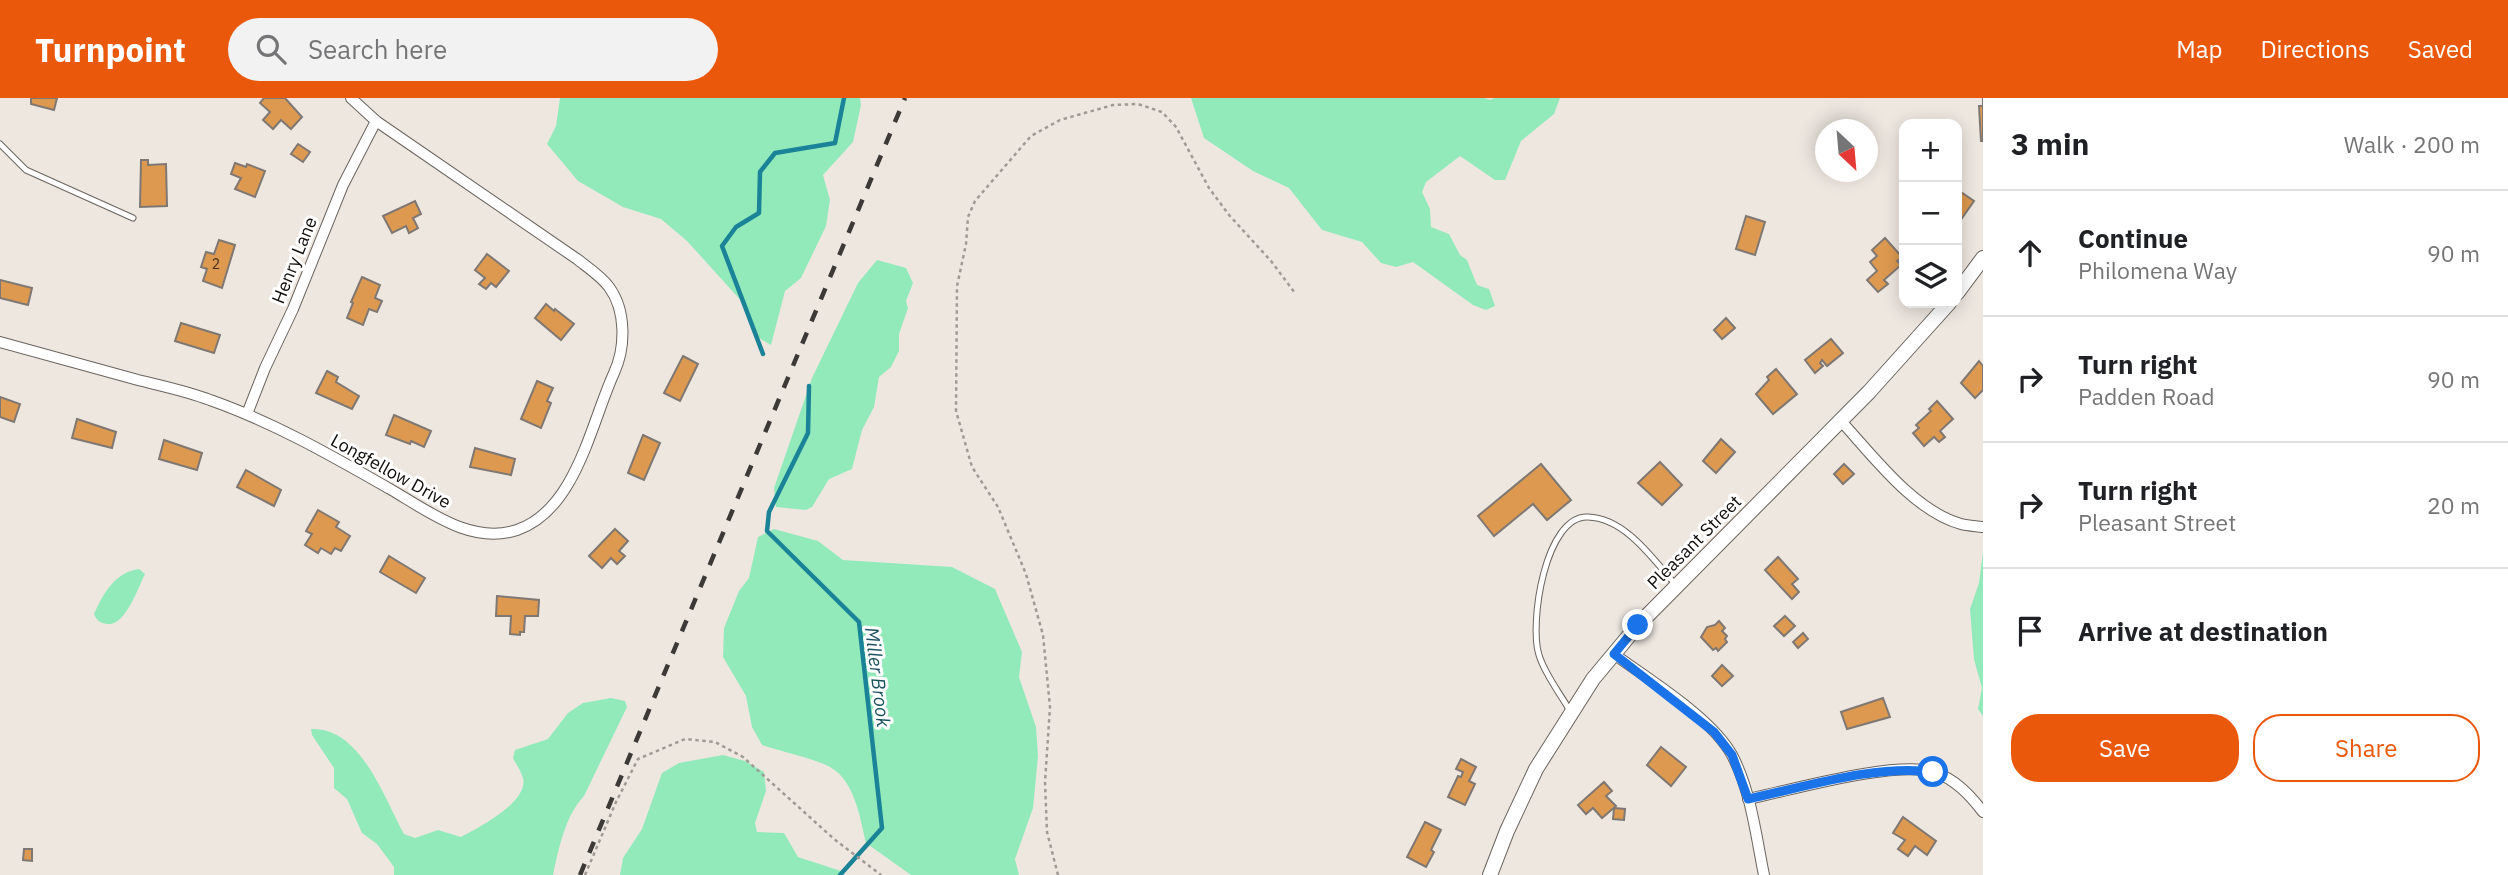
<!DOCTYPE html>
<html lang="en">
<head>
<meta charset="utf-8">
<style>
  :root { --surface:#fff; --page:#f2f2f2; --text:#202124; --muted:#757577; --line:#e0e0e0; --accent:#ea580c }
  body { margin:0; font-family:"IBM Plex Sans",sans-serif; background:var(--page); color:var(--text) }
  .controls { position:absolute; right:21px; top:21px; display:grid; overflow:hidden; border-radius:14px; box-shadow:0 4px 18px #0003 }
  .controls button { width:63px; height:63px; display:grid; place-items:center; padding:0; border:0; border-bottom:2px solid var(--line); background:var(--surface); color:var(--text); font:35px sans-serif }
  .compass { position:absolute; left:1815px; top:21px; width:63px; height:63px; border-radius:50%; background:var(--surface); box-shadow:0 4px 18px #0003; rotate:154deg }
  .stop { position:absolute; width:21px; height:21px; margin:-16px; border:5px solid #1a73e8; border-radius:50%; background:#fff }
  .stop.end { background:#1a73e8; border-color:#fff; box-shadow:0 2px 7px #0008 }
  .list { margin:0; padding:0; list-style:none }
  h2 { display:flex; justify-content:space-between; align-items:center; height:91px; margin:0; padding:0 28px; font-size:30px }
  h2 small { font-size:23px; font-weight:400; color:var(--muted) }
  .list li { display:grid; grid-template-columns:46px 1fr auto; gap:21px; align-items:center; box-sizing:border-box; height:126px; padding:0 28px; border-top:2px solid var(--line) }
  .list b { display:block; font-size:26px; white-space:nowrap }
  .list p { margin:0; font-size:23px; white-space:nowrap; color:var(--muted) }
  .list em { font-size:23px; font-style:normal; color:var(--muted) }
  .actions { display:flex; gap:14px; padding:21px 28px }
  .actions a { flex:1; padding:16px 0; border:2px solid var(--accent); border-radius:28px; text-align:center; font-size:24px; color:var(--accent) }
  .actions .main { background:var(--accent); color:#fff }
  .icon { flex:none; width:38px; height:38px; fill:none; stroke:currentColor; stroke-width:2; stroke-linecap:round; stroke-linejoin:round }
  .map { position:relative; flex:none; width:1983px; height:777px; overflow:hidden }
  header { display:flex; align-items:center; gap:42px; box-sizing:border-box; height:98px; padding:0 35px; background:var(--accent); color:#fff }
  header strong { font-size:33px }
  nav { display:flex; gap:38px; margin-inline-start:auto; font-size:24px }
  .search { width:490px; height:63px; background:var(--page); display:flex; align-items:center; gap:18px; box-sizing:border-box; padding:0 24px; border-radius:38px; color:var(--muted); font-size:26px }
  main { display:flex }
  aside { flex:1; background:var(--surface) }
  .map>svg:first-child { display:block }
</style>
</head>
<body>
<header>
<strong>Turnpoint</strong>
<div class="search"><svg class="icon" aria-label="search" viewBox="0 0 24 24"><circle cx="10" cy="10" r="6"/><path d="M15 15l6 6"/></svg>Search here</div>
<nav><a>Map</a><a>Directions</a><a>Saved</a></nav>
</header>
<main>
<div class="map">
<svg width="1983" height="777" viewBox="0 0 1983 777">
  <rect width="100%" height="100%" fill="#eee7e0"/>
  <g fill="#92eabb">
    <path d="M560,0H860L861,7L853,44L823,77L830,102L826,128L801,180L785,193L771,247L754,237L745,207L687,143L661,121L623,109L578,83L547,46L556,28Z"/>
    <path d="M1191,0H1485L1490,2L1494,0H1560L1554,16L1521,43L1505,82H1495L1460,58L1426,84L1422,94L1430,111L1431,129L1449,136L1460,157L1467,162L1477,187L1489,191L1495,208L1486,212L1473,207L1413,164L1396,169L1381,165L1362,144L1322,132L1289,90L1253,73L1204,40Z"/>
    <path d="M877,162L906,170L913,185L906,203L908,210L899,236V253L891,269L879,279L874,309L862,332L852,371L829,381L812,409L806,412L776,409L774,390L812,280L858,185Z"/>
    <path d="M774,431L818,443L843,462L952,469L995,491L1022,554L1019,579L1036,629L1038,658L1033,710L1015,761L1019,777H911L866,745C860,720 855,683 830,669C816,661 779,653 762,647L752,629L746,598L723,559L724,530L739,493L749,480L758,439Z"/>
    <path d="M1983,454V618L1978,611L1982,590L1974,561L1970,511L1979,485Z"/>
    <path d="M139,471L145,476C138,490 125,529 107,526C100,525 97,523 94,516C103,496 115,474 139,471Z"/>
    <path d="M611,600L625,603L627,609L584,698C565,718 559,750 553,777H394V769L377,746L362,735L347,701L334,690V670L312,637L311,631C361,629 384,700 404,736L415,740L438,732L461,739C478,730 529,704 523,680C521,673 516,666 513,660L515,652L548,641L568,615L583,605Z"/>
    <path d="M723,657L745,663L764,674L766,693L755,725L757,734L784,735L798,759L841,773L843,777H620L623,760L642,731L662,675L679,665Z"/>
  </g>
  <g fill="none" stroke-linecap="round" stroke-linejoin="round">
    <g stroke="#1a8397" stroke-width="4.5">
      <path d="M763,256L722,148L736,129L759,115L760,74L775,55L835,45L844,0"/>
      <path d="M809,288L808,335L769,414L767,433L859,524L882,730L840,777"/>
    </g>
  </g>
  <g fill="#de9950" stroke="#7f7872" stroke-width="2">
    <path d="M31,0H57L54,12L31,6Z"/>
    <path d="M264,0H285L302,19L291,31L281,22L273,31L263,22L270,14L260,5Z"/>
    <path d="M1983,0V43H1981L1979,8H1983Z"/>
    <path d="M298,46L310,54L303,64L291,56Z"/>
    <path d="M141,62H148V67L166,66L167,108L140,109Z"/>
    <path d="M235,65L246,69L247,66L265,73L255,99L235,91L241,80L231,76Z"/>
    <path d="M1958,92L1974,103L1960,123L1957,121Z"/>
    <path d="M415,103L421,116L413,120L418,130L409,135L406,128L392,135L383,118Z"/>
    <path d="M1746,118L1765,124L1755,157L1736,151Z"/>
    <path d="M1885,140L1902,159L1897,163L1901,167L1884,182L1888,186L1878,194L1867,182L1877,173L1870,164L1877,158L1872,152Z"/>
    <path d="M219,142L235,147L222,190L203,183L207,171L201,169L206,154L214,156Z"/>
    <path d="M487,156L509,173L496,189L491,185L486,191L479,186L485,180L475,172Z"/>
    <path d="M362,179L380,187L375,200L382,203L377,214L369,211L363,227L347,220L353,205L351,204Z"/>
    <path d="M0,182L32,190L28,207L0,200Z"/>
    <path d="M546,206L554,213L555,211L574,226L561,242L535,220Z"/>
    <path d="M1726,220L1735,230L1722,241L1714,232Z"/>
    <path d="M181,225L220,237L214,255L175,243Z"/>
    <path d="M1831,241L1843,255L1827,268L1822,262L1820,265L1823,268L1815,275L1805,262Z"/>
    <path d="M683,258L698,266L680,303L664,295Z"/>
    <path d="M1979,263L1983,268V292L1975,300L1961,285Z"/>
    <path d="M1776,271L1797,296L1773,316L1756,296L1769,282L1767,279Z"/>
    <path d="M327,273L338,279L336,284L359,298L352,311L316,295Z"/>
    <path d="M537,283L553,290L547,303L551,305L541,330L521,321Z"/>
    <path d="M0,299L20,306L14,324L0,319Z"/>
    <path d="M1937,303L1953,321L1940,333L1945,339L1939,344L1934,339L1924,348L1913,335L1919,330L1916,327L1931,313L1929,311Z"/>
    <path d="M394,317L431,333L424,349L411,343L410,346L386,337Z"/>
    <path d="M77,321L116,334L112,350L72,340Z"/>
    <path d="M643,337L660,345L644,382L628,375Z"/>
    <path d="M1721,341L1735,354L1716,375L1703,363Z"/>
    <path d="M164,342L202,355L197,372L159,361Z"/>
    <path d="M475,350L515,361L511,377L470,369Z"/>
    <path d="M1660,364L1682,387L1662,407L1638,385Z"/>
    <path d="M1541,366L1571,402L1547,422L1533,406L1494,438L1478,418Z"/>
    <path d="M1844,366L1854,376L1843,386L1834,376Z"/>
    <path d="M246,372L281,392L274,408L237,389Z"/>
    <path d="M318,412L339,424L336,429L350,438L341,453L335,450L331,456L321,450L318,455L305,447L312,436L306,433Z"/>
    <path d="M615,431L628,443L619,453L625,458L617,466L611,460L602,470L589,458Z"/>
    <path d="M389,458L425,480L416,495L380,474Z"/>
    <path d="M1778,459L1798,481L1792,486L1799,494L1792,501L1765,472Z"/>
    <path d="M497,498L539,502L538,518H525L524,534H520V537L510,536L511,518H496Z"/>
    <path d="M1785,518L1795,528L1784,538L1774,528Z"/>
    <path d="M1719,523L1725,530L1722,533L1727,538L1725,541L1727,544L1718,553L1716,550L1713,552L1701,539L1707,529L1715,527Z"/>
    <path d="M1803,535L1808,541L1798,550L1793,544Z"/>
    <path d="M1722,567L1733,578L1722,588L1712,578Z"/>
    <path d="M1883,600L1890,619L1847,631L1841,614Z"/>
    <path d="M1661,649L1686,669L1671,688L1647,667Z"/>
    <path d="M1461,661L1476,669L1469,683L1475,686L1465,707L1448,699L1458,678L1461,679L1463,674L1456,671Z"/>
    <path d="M1604,684L1612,693L1606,698L1616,708L1602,720L1593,710L1586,716L1578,707Z"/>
    <path d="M1614,710L1625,711L1624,722L1613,721Z"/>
    <path d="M1903,719L1936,743L1927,757L1915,748L1908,758L1898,751L1905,742L1893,735Z"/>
    <path d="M1425,724L1441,732L1431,752L1434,754L1426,769L1407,759Z"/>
    <path d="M24,751H32V763L23,762Z"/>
  </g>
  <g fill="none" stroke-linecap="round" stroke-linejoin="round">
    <defs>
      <g id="service">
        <path d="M0,46L26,72L133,120"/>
        <path d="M1570,613C1560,595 1545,577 1539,557C1529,526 1545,417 1588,419C1625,420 1653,461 1675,486"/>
      </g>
      <g id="minor">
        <path d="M0,244C46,257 92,269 138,282C162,288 187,293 210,302C273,324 332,358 390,391C428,413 471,447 517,432C576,412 591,325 614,275C626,249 626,212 609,189C601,178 587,169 577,161L376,23L351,0"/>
        <path d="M247,316L265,270L293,211L343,87L376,23"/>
        <path d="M1841,323C1873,358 1914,413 1961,426C1968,428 1976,428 1983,429"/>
        <path d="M1614,556C1649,582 1711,619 1732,657C1751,693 1756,738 1764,777"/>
        <path d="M1748,701C1792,692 1895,662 1934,674C1955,681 1970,697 1983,714"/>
      </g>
      <g id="tertiary">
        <path d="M1957,195L1983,160"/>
        <path d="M1490,777L1507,733L1536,671L1593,581L1638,527L1869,294L1949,205"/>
      </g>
    </defs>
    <use href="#service" stroke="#6a645e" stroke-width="7"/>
    <use href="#minor" stroke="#6a645e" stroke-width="12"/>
    <use href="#tertiary" stroke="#6a645e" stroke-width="16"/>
    <g stroke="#a09a95" stroke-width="2.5" stroke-dasharray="3.5 3.5" stroke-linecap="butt">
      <path d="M585,777L616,704L638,661L685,641L715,644L743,659L834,741L881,777"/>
      <path d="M1058,777L1047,734L1045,684L1050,609L1043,537L1026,476L998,409L972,369L956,313L957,188L966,146L968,119L975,103L1031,38L1060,22L1113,7L1138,6L1162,14L1176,29L1209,90L1229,117L1271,163L1295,195"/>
    </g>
    <use href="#service" stroke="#fff" stroke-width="5"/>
    <use href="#minor" stroke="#fff" stroke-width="10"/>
    <use href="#tertiary" stroke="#fff" stroke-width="14"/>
    <path stroke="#3d3936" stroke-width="4.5" stroke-dasharray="12 12" stroke-linecap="butt" d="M580,777L905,0"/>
  </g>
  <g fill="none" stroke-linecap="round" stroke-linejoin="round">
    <path stroke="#1a73e8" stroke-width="9" d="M1638,527L1614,556L1714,634L1732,657L1748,701C1805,689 1876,666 1933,674"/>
  </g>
  <g text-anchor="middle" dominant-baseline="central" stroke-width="6" stroke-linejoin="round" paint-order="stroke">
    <g font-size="14" fill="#44301c">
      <text x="216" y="166">2</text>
    </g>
    <g font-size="18" fill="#100d0b" stroke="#fff">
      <text transform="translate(294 162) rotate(-68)">Henry Lane</text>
      <text transform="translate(391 373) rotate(29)">Longfellow Drive</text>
      <text transform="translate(1694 444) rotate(-45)">Pleasant Street</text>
    </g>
    <g font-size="19" font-style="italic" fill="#1c5360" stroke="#fff">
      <text transform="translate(878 579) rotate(83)">Miller Brook</text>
    </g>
  </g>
</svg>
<div class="controls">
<button>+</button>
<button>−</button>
<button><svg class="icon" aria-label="layers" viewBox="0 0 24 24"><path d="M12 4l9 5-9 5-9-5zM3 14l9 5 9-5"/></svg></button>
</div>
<svg class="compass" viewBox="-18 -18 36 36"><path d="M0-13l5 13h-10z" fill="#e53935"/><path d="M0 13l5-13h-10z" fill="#757577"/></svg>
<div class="stop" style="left:1933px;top:674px"></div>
<div class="stop end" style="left:1638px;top:527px"></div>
</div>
<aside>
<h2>3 min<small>Walk · 200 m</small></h2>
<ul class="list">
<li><svg class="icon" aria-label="ahead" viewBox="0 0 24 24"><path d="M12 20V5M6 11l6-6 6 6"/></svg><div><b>Continue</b><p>Philomena Way</p></div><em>90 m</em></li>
<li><svg class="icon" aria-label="right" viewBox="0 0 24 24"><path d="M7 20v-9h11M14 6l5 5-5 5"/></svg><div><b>Turn right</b><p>Padden Road</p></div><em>90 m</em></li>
<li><svg class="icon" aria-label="right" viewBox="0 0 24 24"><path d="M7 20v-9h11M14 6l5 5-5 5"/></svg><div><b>Turn right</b><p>Pleasant Street</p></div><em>20 m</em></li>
<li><svg class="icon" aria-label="arrive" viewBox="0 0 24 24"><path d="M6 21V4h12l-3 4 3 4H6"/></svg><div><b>Arrive at destination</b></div></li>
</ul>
<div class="actions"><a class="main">Save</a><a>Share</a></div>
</aside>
</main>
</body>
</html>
